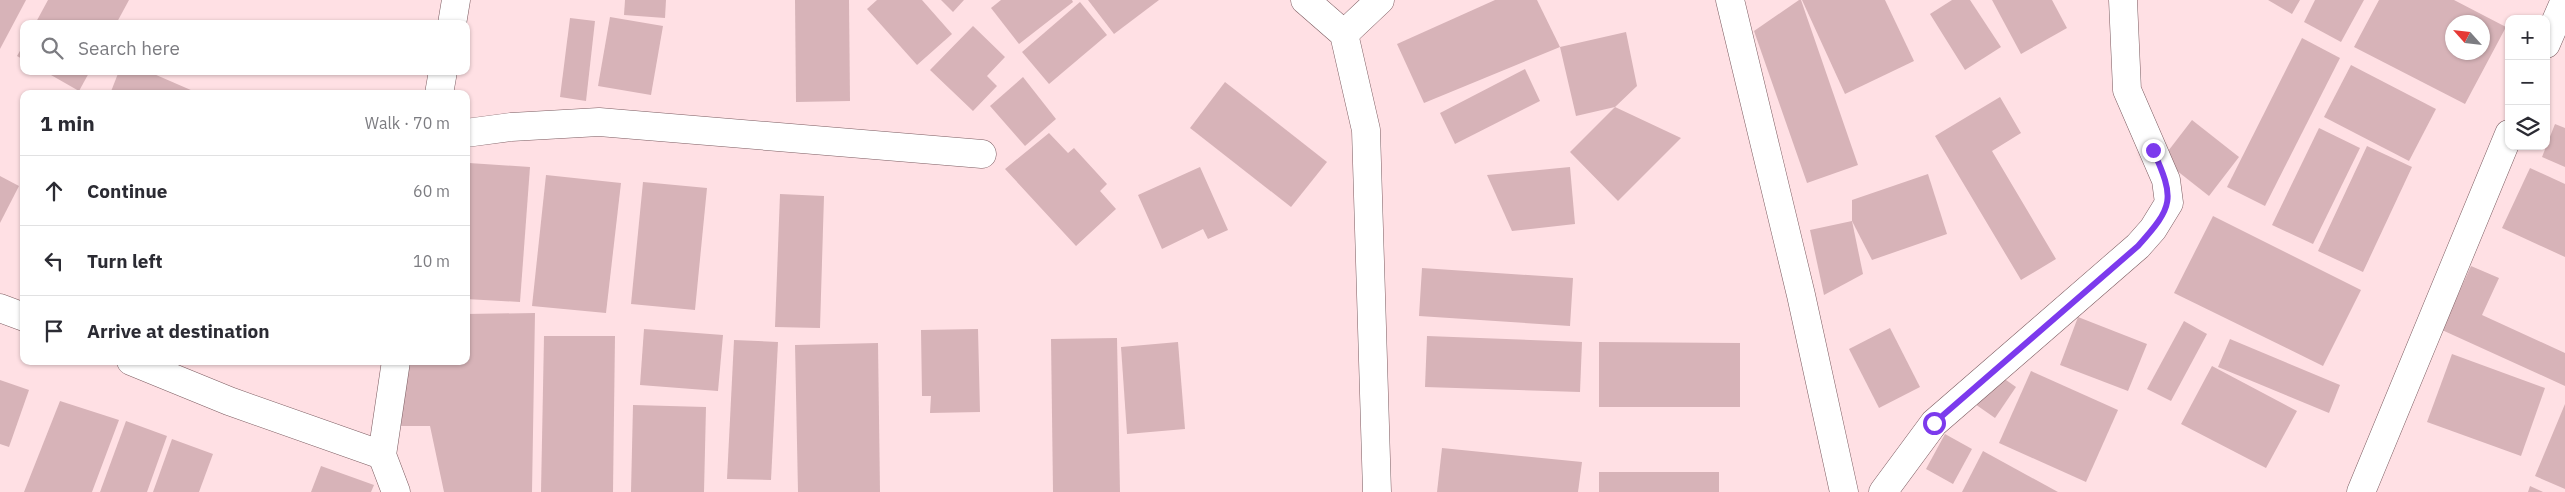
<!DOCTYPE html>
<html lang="en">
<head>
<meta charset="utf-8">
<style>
  :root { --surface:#fff; --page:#f7f7f7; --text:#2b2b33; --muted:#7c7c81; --line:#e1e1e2 }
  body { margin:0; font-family:"IBM Plex Sans",sans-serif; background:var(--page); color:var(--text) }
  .controls { position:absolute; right:15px; top:15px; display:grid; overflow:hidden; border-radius:10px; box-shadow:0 1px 4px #0004 }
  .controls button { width:45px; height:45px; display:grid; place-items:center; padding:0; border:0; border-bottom:1px solid var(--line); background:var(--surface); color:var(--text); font:25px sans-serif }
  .compass { position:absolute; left:2445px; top:15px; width:45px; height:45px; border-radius:50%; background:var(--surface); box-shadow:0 1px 4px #0004; rotate:297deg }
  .stop { position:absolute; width:15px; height:15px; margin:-11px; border:4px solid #7c3aed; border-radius:50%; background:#fff }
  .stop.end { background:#7c3aed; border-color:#fff; box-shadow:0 1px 5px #0008 }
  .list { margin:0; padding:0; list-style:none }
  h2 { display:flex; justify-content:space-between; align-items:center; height:65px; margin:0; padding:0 20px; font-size:21px }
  h2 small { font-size:16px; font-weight:400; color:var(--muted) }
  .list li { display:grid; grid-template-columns:32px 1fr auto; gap:15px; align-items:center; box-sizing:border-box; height:70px; padding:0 20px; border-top:1px solid var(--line) }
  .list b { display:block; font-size:19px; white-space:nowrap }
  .list em { font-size:16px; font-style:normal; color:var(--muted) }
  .icon { flex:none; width:28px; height:28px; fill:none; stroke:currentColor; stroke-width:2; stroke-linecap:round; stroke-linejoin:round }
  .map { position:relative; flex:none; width:2565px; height:492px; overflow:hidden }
  .search { position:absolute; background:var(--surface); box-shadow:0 1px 4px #0004; left:20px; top:20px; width:450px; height:55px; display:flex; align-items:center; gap:12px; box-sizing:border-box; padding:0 18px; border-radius:10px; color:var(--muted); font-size:19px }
  .panel { position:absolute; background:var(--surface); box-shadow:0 1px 4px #0004; left:20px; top:90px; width:450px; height:275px; border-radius:10px }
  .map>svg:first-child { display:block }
</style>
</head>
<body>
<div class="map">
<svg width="2565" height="492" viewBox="0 0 2565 492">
  <rect width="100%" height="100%" fill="#ffe0e4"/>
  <g fill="#d7b3b8" fill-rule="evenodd">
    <path d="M0,0H26L0,49Z"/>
    <path d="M48,0H129L116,24H35Z"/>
    <path d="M625,0H666L665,18L624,15Z"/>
    <path d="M795,0H849L850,101L796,102Z"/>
    <path d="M877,0H922L952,34L917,65L867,9Z"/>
    <path d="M941,0H964L953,12Z"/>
    <path d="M1001,0H1072L1073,2L1019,44L991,8Z"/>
    <path d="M1088,0H1159L1114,34Z"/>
    <path d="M1495,0H1537L1560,47L1424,103L1397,44Z"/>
    <path d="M1799,0H1801L1858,165L1807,183L1754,31Z"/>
    <path d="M1802,0H1885L1914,61L1845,94Z"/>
    <path d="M1952,0H1970L2001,47L1965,70L1930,14Z"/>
    <path d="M1992,0H2052L2067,28L2021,54Z"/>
    <path d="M2268,0H2300L2292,14Z"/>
    <path d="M2315,0H2364L2341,42L2304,22Z"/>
    <path d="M2379,0H2454L2506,27L2465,104L2354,47ZM2452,22H2482V52H2452Z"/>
    <path d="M1080,2L1107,35L1049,84L1022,52Z"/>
    <path d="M610,17L663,26L651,95L598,86Z"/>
    <path d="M570,18L595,21L586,101L560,97Z"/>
    <path d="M973,26L1005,57L987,76L997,86L973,111L930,70Z"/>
    <path d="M1626,32L1637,86L1615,107L1681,138L1618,201L1570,152L1615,107L1576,116L1560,47Z"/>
    <path d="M2302,38L2340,58L2265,206L2227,187Z"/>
    <path d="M24,44V60L17,56Z"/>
    <path d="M2351,65L2436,109L2409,161L2324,117Z"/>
    <path d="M1525,69L1540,101L1455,144L1440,113Z"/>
    <path d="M44,71H90L79,91Z"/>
    <path d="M119,71H147L200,94H110Z"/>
    <path d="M1023,77L1056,119L1025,146L990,106Z"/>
    <path d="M1225,82L1327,162L1291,207L1190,128Z"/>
    <path d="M2000,97L2021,133L1992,151L2056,259L2021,280L1935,136Z"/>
    <path d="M2192,120L2239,157L2209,196L2162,159Z"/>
    <path d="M2555,124L2565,128V167L2542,157Z"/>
    <path d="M2319,128L2360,148L2313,244L2272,225Z"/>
    <path d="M1049,133L1068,153L1074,148L1107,184L1100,191L1116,209L1076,246L1005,169Z"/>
    <path d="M2367,146L2412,167L2363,272L2318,251Z"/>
    <path d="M469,163L530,167L520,302L466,299Z"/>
    <path d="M1200,167L1228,230L1208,239L1203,229L1162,249L1138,195Z"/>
    <path d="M1570,167L1575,224L1512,231L1487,175Z"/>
    <path d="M2530,168L2565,184V257L2502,228Z"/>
    <path d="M1928,174L1947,234L1872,260L1852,221V200Z"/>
    <path d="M546,175L621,183L606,313L532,306Z"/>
    <path d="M0,176L19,186L0,223Z"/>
    <path d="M643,182L707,188L695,310L631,304Z"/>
    <path d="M780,194L824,196L820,328L775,327Z"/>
    <path d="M2213,216L2361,290L2323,366L2174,293Z"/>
    <path d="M1852,221L1863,274L1824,295L1810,230Z"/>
    <path d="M2471,266L2499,278L2482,315L2565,353V386L2442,330Z"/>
    <path d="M1422,268L1573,278L1570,326L1419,316Z"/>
    <path d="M535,313L532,492H444L430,426H401L405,361H466V314Z"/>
    <path d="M2078,317L2147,344L2128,391L2060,365Z"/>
    <path d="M2184,321L2207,334L2171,401L2147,389Z"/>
    <path d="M1890,328L1920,387L1879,408L1849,349Z"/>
    <path d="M644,329L723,335L718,391L640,385Z"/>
    <path d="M978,329L980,412L930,413L931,396H922L921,330Z"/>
    <path d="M544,336H615L613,492H541Z"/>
    <path d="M1427,336L1582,342L1580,392L1425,387Z"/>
    <path d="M1117,338L1120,492H1053L1051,339Z"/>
    <path d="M2230,339L2340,385L2329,413L2218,367Z"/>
    <path d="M734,340L778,342L771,480L727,479Z"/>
    <path d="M1178,342L1185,429L1127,434L1121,347Z"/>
    <path d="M1599,342L1740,343V407H1599Z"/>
    <path d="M878,343L880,492H798L795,345Z"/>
    <path d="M2452,354L2545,388L2521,456L2427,422Z"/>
    <path d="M2212,366L2297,411L2266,468L2181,424Z"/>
    <path d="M2031,371L2118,410L2086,482L1999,443Z"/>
    <path d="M1996,373L2016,387L1995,418L1975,404Z"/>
    <path d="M0,380L29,390L9,447L0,444Z"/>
    <path d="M60,401L119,420L92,492H24Z"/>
    <path d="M2565,404V489L2535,476Z"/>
    <path d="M633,405L706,407L704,492H631Z"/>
    <path d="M126,421L167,436L147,492H100Z"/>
    <path d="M1945,434L1972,449L1953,484L1926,469Z"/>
    <path d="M172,439L213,454L199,492H153Z"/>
    <path d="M1442,448L1582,462L1578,492H1437Z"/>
    <path d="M1983,451L2058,492H1962Z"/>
    <path d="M321,466L374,485L371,492H311Z"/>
    <rect x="1599" y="472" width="120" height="20"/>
    <path d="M2530,486L2543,492H2528Z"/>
  </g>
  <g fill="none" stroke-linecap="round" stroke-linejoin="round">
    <defs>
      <g id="street">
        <path d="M1305,0L1344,34L1366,130L1377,492"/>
        <path d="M1730,0L1801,295L1844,492"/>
        <path d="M452,24L456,0"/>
        <path d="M1344,34L1380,0"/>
        <path d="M2546,44L2565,0"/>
        <path d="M439,94L443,71"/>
        <path d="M466,133L511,127L599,122L982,154"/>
        <path d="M0,308L24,317"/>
        <path d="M131,361L229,401L382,455"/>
        <path d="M396,492L382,455L396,361"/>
        <path d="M1883,492L1934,423L2138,246L2153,229L2169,203L2166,180L2127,90L2123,0"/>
        <path d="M2361,492L2509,134"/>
      </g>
    </defs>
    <use href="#street" stroke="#7c5c61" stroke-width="29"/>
    <use href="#street" stroke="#fff" stroke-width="28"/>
  </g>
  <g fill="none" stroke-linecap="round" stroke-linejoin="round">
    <path stroke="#7c3aed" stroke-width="6" d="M1934,423L2138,246C2174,206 2175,199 2153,150"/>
  </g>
</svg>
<div class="controls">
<button>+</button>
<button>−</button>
<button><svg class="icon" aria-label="layers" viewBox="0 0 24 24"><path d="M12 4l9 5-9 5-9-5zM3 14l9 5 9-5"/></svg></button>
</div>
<svg class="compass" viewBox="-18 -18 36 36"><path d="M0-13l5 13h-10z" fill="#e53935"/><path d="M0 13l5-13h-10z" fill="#7c7c81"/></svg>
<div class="stop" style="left:1934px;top:423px"></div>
<div class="stop end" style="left:2153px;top:150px"></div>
<div class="search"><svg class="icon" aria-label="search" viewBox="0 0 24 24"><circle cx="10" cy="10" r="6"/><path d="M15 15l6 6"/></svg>Search here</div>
<section class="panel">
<h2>1 min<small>Walk · 70 m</small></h2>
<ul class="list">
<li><svg class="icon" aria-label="ahead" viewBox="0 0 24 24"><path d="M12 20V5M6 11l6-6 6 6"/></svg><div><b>Continue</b></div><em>60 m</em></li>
<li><svg class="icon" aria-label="left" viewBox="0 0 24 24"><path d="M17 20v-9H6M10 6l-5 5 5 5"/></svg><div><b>Turn left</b></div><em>10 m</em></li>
<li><svg class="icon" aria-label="arrive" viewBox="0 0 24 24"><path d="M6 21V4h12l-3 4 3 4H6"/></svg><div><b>Arrive at destination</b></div></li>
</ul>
</section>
</div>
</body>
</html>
